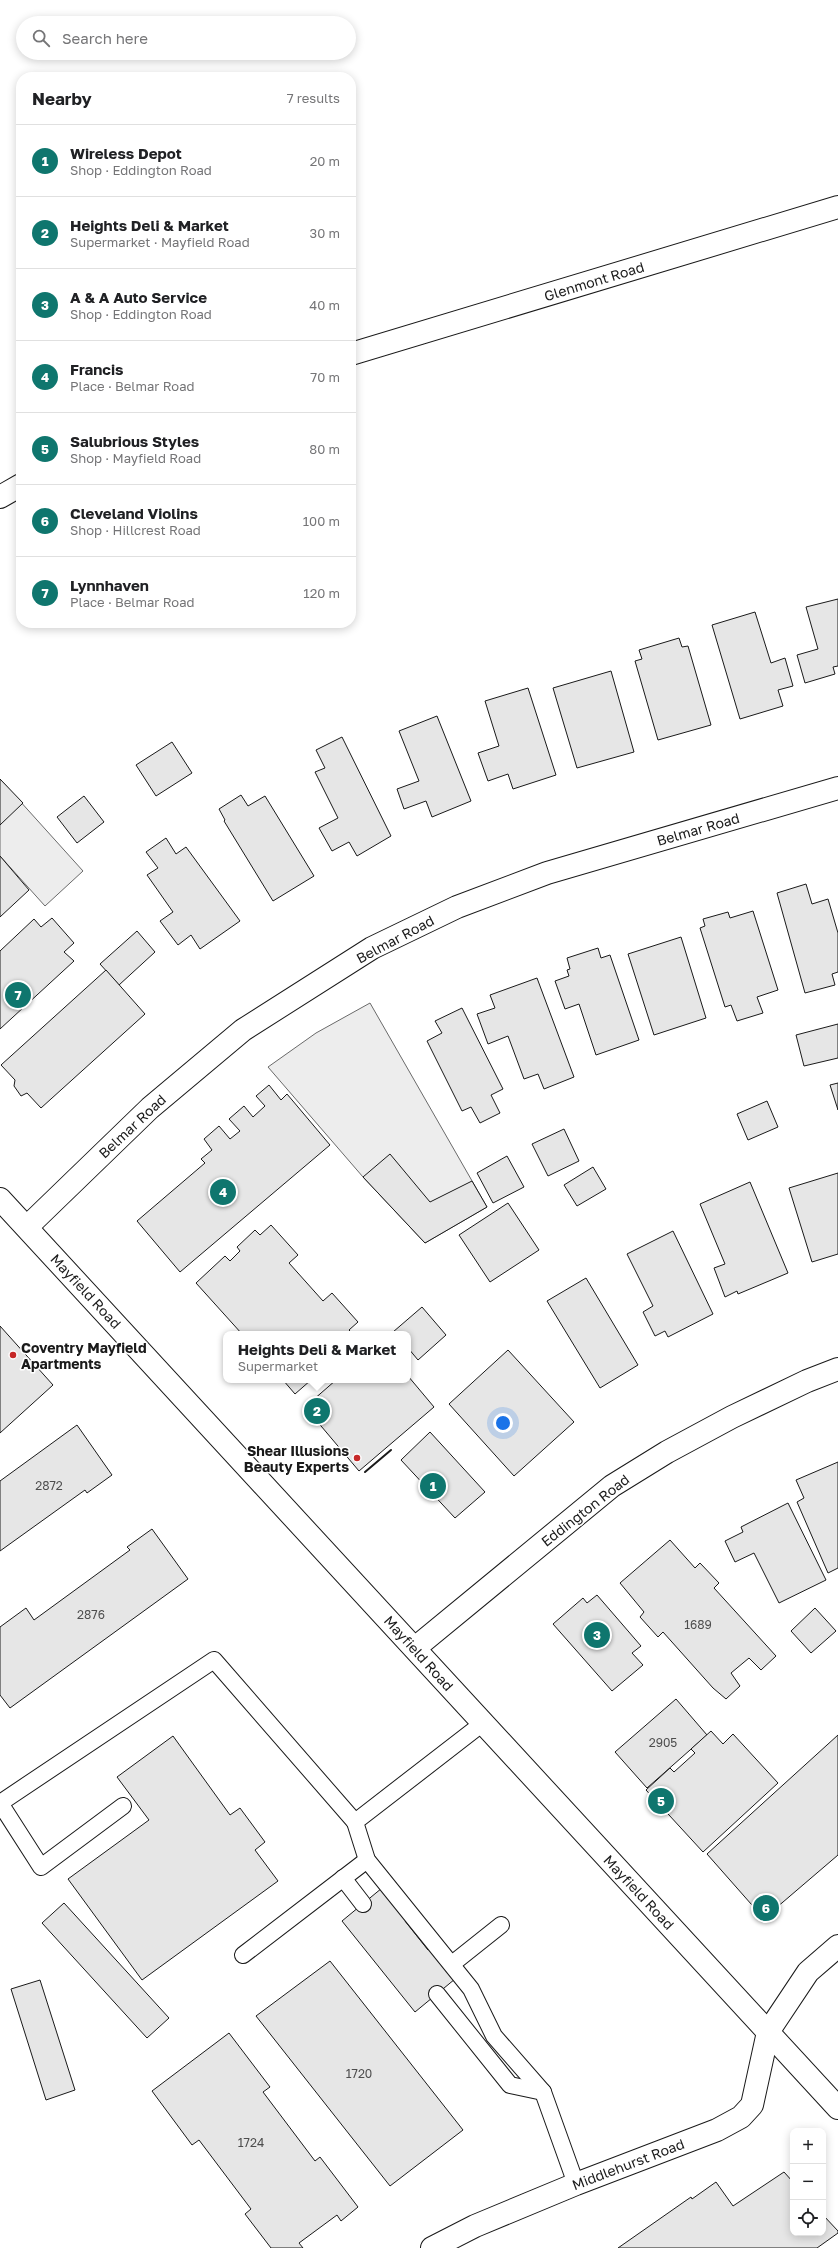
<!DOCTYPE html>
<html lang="en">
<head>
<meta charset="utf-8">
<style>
  :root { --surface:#fff; --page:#f6f6f6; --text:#202124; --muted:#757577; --line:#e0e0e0; --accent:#0f766e }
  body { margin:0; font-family:"Golos Text",sans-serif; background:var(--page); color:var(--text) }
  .controls { position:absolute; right:12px; bottom:12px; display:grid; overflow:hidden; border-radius:8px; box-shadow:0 2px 10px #0003 }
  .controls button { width:36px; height:36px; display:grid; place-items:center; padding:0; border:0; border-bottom:1px solid var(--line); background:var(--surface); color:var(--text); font:20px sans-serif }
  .you { position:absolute; left:503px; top:1423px; width:14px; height:14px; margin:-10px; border:3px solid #fff; border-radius:50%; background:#1a73e8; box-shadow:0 0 0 6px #1a73e833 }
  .badge { display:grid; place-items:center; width:26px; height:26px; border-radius:50%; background:var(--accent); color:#fff; font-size:13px; font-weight:700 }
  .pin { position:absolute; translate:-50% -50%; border:2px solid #fff; box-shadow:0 1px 4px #0006 }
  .popup { position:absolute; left:223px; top:1331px; width:188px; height:52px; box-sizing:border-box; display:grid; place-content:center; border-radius:8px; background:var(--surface); filter:drop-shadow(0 1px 3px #0005); font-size:13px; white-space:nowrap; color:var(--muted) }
  .popup b { font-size:15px; color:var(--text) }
  .popup::after { content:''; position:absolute; left:50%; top:100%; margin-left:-8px; border:8px solid transparent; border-top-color:var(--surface) }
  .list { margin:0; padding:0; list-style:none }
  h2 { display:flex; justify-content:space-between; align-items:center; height:52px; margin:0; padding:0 16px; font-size:17px }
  h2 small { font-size:13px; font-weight:400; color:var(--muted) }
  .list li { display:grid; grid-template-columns:26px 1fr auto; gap:12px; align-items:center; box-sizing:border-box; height:72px; padding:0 16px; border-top:1px solid var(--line) }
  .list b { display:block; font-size:15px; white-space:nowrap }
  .list p { margin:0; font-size:13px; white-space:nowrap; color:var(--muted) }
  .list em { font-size:13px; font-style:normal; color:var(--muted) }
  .icon { flex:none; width:22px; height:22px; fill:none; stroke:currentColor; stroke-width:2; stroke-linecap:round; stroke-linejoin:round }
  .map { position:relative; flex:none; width:838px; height:2248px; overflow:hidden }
  .search { position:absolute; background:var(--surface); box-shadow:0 2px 10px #0003; left:16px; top:16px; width:340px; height:44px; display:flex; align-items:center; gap:10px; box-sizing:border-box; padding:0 14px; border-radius:22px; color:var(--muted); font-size:15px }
  .panel { position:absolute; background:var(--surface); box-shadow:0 2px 10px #0003; left:16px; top:72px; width:340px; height:556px; border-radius:16px }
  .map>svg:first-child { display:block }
</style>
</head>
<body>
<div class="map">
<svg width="838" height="2248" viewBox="0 0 838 2248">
  <rect width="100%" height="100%" fill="#fff"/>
  <g fill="#ededed" stroke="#6a6a6a">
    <path d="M0,779L83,871L45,906L0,856Z"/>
    <path d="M370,1003L487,1207L425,1243L363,1177L268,1067L316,1033Z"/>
  </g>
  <g fill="#e6e6e6" stroke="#1a1a1a">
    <path d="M838,599V666L833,667L835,674L805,683L797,655L818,649L806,607Z"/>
    <path d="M755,612L771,663L785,658L793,686L778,690L783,706L740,719L712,625Z"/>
    <path d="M679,638L682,647L688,646L711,725L658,740L635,661L642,659L639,650Z"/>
    <path d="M611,671L634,752L577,768L553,688Z"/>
    <path d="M528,688L556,775L513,789L508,774L488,781L478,753L499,746L485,701Z"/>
    <path d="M437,716L471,801L432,817L426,801L404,809L397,789L419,781L399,731Z"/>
    <path d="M342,737L391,836L357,856L349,842L332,851L319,828L338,818L315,772L325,768L316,750Z"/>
    <path d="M172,742L192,773L156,796L136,765Z"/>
    <path d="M0,779L23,803L0,825Z"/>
    <path d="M241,795L248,806L265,796L314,876L273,901L224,821L225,820L219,809Z"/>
    <path d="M84,796L104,822L77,843L57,817Z"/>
    <path d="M166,838L176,854L186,847L240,921L200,949L191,935L178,945L160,921L173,912L147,875L158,868L146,852Z"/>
    <path d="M0,856L29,890L0,917Z"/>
    <path d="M806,884L812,904L828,899L838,933V972L832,974L835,985L805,993L777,893Z"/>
    <path d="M753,911L778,990L757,997L763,1013L737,1021L731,1005L725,1007L700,928L705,926L703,919L728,912L730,918Z"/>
    <path d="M52,918L74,943L64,952L74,961L0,1029V951L34,919L41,927Z"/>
    <path d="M137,931L155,952L119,985L100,964Z"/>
    <path d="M681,937L706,1018L654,1035L628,954Z"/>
    <path d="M598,948L601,958L610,955L639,1040L596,1055L579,1004L565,1009L555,981L569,976L567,970L570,969L567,958Z"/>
    <path d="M106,970L145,1014L41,1108L27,1093L21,1096L14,1086L15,1080L1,1065Z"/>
    <path d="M537,978L574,1077L544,1089L538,1074L524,1079L508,1036L488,1044L477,1014L495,1008L490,995Z"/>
    <path d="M462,1008L503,1089L491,1095L500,1113L480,1123L471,1107L462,1111L427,1041L442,1033L435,1021Z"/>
    <path d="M838,1024V1058L804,1066L796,1035Z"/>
    <path d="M838,1083V1110L830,1085Z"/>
    <path d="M269,1085L281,1100L287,1094L330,1145L180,1272L137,1221L205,1163L201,1159L212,1150L204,1139L219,1126L230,1139L240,1131L229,1119L244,1106L253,1117L265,1106L256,1096Z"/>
    <path d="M767,1101L778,1127L748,1140L737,1114Z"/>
    <path d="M564,1129L579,1161L548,1176L532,1144Z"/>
    <path d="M390,1154L430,1202L472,1181L487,1207L425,1243L363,1177Z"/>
    <path d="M507,1156L524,1187L493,1203L477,1173Z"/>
    <path d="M593,1167L606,1189L577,1206L564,1185Z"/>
    <path d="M838,1173V1254L812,1262L789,1188Z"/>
    <path d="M750,1182L788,1273L738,1294L737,1291L725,1297L714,1268L725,1264L700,1204Z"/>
    <path d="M508,1203L539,1250L490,1282L459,1235Z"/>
    <path d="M271,1225L298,1255L289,1263L323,1301L332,1293L358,1322L349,1330L353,1334H242L196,1283L225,1256L230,1261L240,1251L237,1247L255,1230L260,1235Z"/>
    <path d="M673,1231L713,1314L668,1337L665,1331L655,1336L643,1312L653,1306L627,1254Z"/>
    <path d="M586,1278L638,1365L600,1388L547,1301Z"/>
    <path d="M422,1307L446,1335L418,1360L408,1348V1334H395L393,1332Z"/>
    <path d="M0,1326L53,1385L0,1433Z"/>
    <path d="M508,1350L574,1422L514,1476L449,1404Z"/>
    <path d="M408,1376L434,1407L359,1471L305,1407L336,1380H394L396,1383L399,1380H408Z"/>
    <path d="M283,1380H311L295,1394Z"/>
    <path d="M77,1425L112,1475L87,1493L85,1490L0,1551V1481Z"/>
    <path d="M430,1432L485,1492L455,1518L401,1460Z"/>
    <path d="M838,1462V1568L828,1573L797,1502L804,1498L796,1480Z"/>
    <path d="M788,1503L826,1580L779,1603L754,1553L735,1562L725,1541L743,1532L741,1527Z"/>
    <path d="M152,1529L188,1579L10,1708L0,1695V1627L26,1608L34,1620L130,1550L127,1547Z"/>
    <path d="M670,1540L695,1568L700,1563L719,1583L714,1588L776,1656L761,1670L749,1658L731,1673L740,1686L726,1699L713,1688L663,1632L658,1637L640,1617L644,1612L620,1583Z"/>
    <path d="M597,1595L641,1646L632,1653L643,1665L612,1691L553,1624L583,1598L587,1603Z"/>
    <path d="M815,1608L836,1631L811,1653L791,1631Z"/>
    <path d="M676,1699L707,1735L647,1788L615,1752Z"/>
    <path d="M711,1731L723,1744L733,1734L778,1783L703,1852L646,1790L670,1768L674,1772L695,1753L691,1749Z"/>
    <path d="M838,1735V1855L769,1914L759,1913L707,1854Z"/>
    <path d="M173,1736L230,1815L240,1808L265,1842L255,1850L278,1881L142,1980L68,1879L149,1820L117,1777Z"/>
    <path d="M382,1888L407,1919L405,1921L428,1950L431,1948L455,1979L415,2012L342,1921Z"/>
    <path d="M64,1903L169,2018L147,2038L42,1923Z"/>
    <path d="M330,1961L463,2130L390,2186L256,2016Z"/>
    <path d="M40,1980L75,2090L46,2100L11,1989Z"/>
    <path d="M229,2033L270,2087L263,2092L315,2161L320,2157L358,2207L341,2221L337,2215L299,2243L303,2248H271L245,2214L251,2209L199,2140L192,2145L152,2091Z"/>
    <path d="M784,2172L793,2182V2233H823V2215L838,2231V2233L817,2248H618L691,2197L692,2199L716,2182L733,2206Z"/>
  </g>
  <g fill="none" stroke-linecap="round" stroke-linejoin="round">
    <defs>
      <g id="lane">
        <path d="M483,1723L355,1822L367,1860L471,1989L494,2036L543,2092L576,2184"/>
        <path d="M123,1806L41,1867L0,1803L214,1660L355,1822"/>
        <path d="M343,1878L363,1904"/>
        <path d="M243,1955L367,1860"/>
        <path d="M452,1964L501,1925"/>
        <path d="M437,1994L510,2085L543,2092"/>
      </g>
      <g id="street">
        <path d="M351,354L838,207"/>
        <path d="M0,497L21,485"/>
        <path d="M27,1227L150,1108L243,1030L372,948L457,907L547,873L838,788"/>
        <path d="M415,1648L612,1486L667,1452L732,1417L807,1381L838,1369"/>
        <path d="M432,2248L475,2226L576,2184L717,2130L741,2117L752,2105L768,2032L808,1972L838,1946"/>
      </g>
      <path id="primary" d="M0,1199L838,2108"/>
    </defs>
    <use href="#lane" stroke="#1a1a1a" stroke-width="18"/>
    <use href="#street" stroke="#1a1a1a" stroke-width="24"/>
    <use href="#primary" stroke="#1a1a1a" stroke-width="24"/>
    <use href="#lane" stroke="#fff" stroke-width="16"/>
    <use href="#street" stroke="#fff" stroke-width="22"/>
    <use href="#primary" stroke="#fff" stroke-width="22"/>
    <path stroke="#1a1a1a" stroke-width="2" d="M365,1472L391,1450"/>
  </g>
  <g fill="#c62828" stroke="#fff" stroke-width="1.5">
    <circle cx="13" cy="1355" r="4"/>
    <circle cx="357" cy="1458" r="4"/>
  </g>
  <g text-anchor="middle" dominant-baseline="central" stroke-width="3" stroke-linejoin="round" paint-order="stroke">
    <g font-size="12" fill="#4d4d4d">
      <text x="49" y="1485">2872</text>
      <text x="91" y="1614">2876</text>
      <text x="698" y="1624">1689</text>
      <text x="663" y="1742">2905</text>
      <text x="359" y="2073">1720</text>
      <text x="251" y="2142">1724</text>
    </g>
    <g font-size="14" fill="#1a1a1a" stroke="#fff">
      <text transform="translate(594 281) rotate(-17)">Glenmont Road</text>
      <text transform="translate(698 829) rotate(-16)">Belmar Road</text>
      <text transform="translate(395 939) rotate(-28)">Belmar Road</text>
      <text transform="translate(132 1126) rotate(-43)">Belmar Road</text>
      <text transform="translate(86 1291) rotate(47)">Mayfield Road</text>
      <text transform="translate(585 1510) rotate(-38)">Eddington Road</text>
      <text transform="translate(419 1653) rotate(48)">Mayfield Road</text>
      <text transform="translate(639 1892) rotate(47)">Mayfield Road</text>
      <text transform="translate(628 2164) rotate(-21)">Middlehurst Road</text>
    </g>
    <g font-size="14" font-weight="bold" fill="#1a1a1a" stroke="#fff" text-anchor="start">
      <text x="21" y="1347">Coventry Mayfield<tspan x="21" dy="16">Apartments</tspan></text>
      <text x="349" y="1450" text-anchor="end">Shear Illusions<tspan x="349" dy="16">Beauty Experts</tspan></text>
    </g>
  </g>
</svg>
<div class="controls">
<button>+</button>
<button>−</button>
<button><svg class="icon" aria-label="locate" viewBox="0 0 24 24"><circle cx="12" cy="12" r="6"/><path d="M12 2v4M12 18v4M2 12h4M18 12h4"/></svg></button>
</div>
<div class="you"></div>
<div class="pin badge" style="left:433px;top:1486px">1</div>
<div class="pin badge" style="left:317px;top:1411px">2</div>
<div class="popup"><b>Heights Deli &amp; Market</b>Supermarket</div>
<div class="pin badge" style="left:597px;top:1635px">3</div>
<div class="pin badge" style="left:223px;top:1192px">4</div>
<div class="pin badge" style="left:661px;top:1801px">5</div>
<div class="pin badge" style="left:766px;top:1908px">6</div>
<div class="pin badge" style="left:18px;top:995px">7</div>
<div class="search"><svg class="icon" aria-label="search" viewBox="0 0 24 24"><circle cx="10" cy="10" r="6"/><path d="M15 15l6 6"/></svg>Search here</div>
<section class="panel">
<h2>Nearby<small>7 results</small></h2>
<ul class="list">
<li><span class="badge">1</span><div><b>Wireless Depot</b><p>Shop · Eddington Road</p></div><em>20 m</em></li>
<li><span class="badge">2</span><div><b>Heights Deli &amp; Market</b><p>Supermarket · Mayfield Road</p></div><em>30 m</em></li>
<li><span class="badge">3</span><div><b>A &amp; A Auto Service</b><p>Shop · Eddington Road</p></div><em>40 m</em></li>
<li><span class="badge">4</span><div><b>Francis</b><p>Place · Belmar Road</p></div><em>70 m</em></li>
<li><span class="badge">5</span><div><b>Salubrious Styles</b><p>Shop · Mayfield Road</p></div><em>80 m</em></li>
<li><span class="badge">6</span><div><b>Cleveland Violins</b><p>Shop · Hillcrest Road</p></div><em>100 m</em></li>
<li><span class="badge">7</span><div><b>Lynnhaven</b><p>Place · Belmar Road</p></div><em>120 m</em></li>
</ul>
</section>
</div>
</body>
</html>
